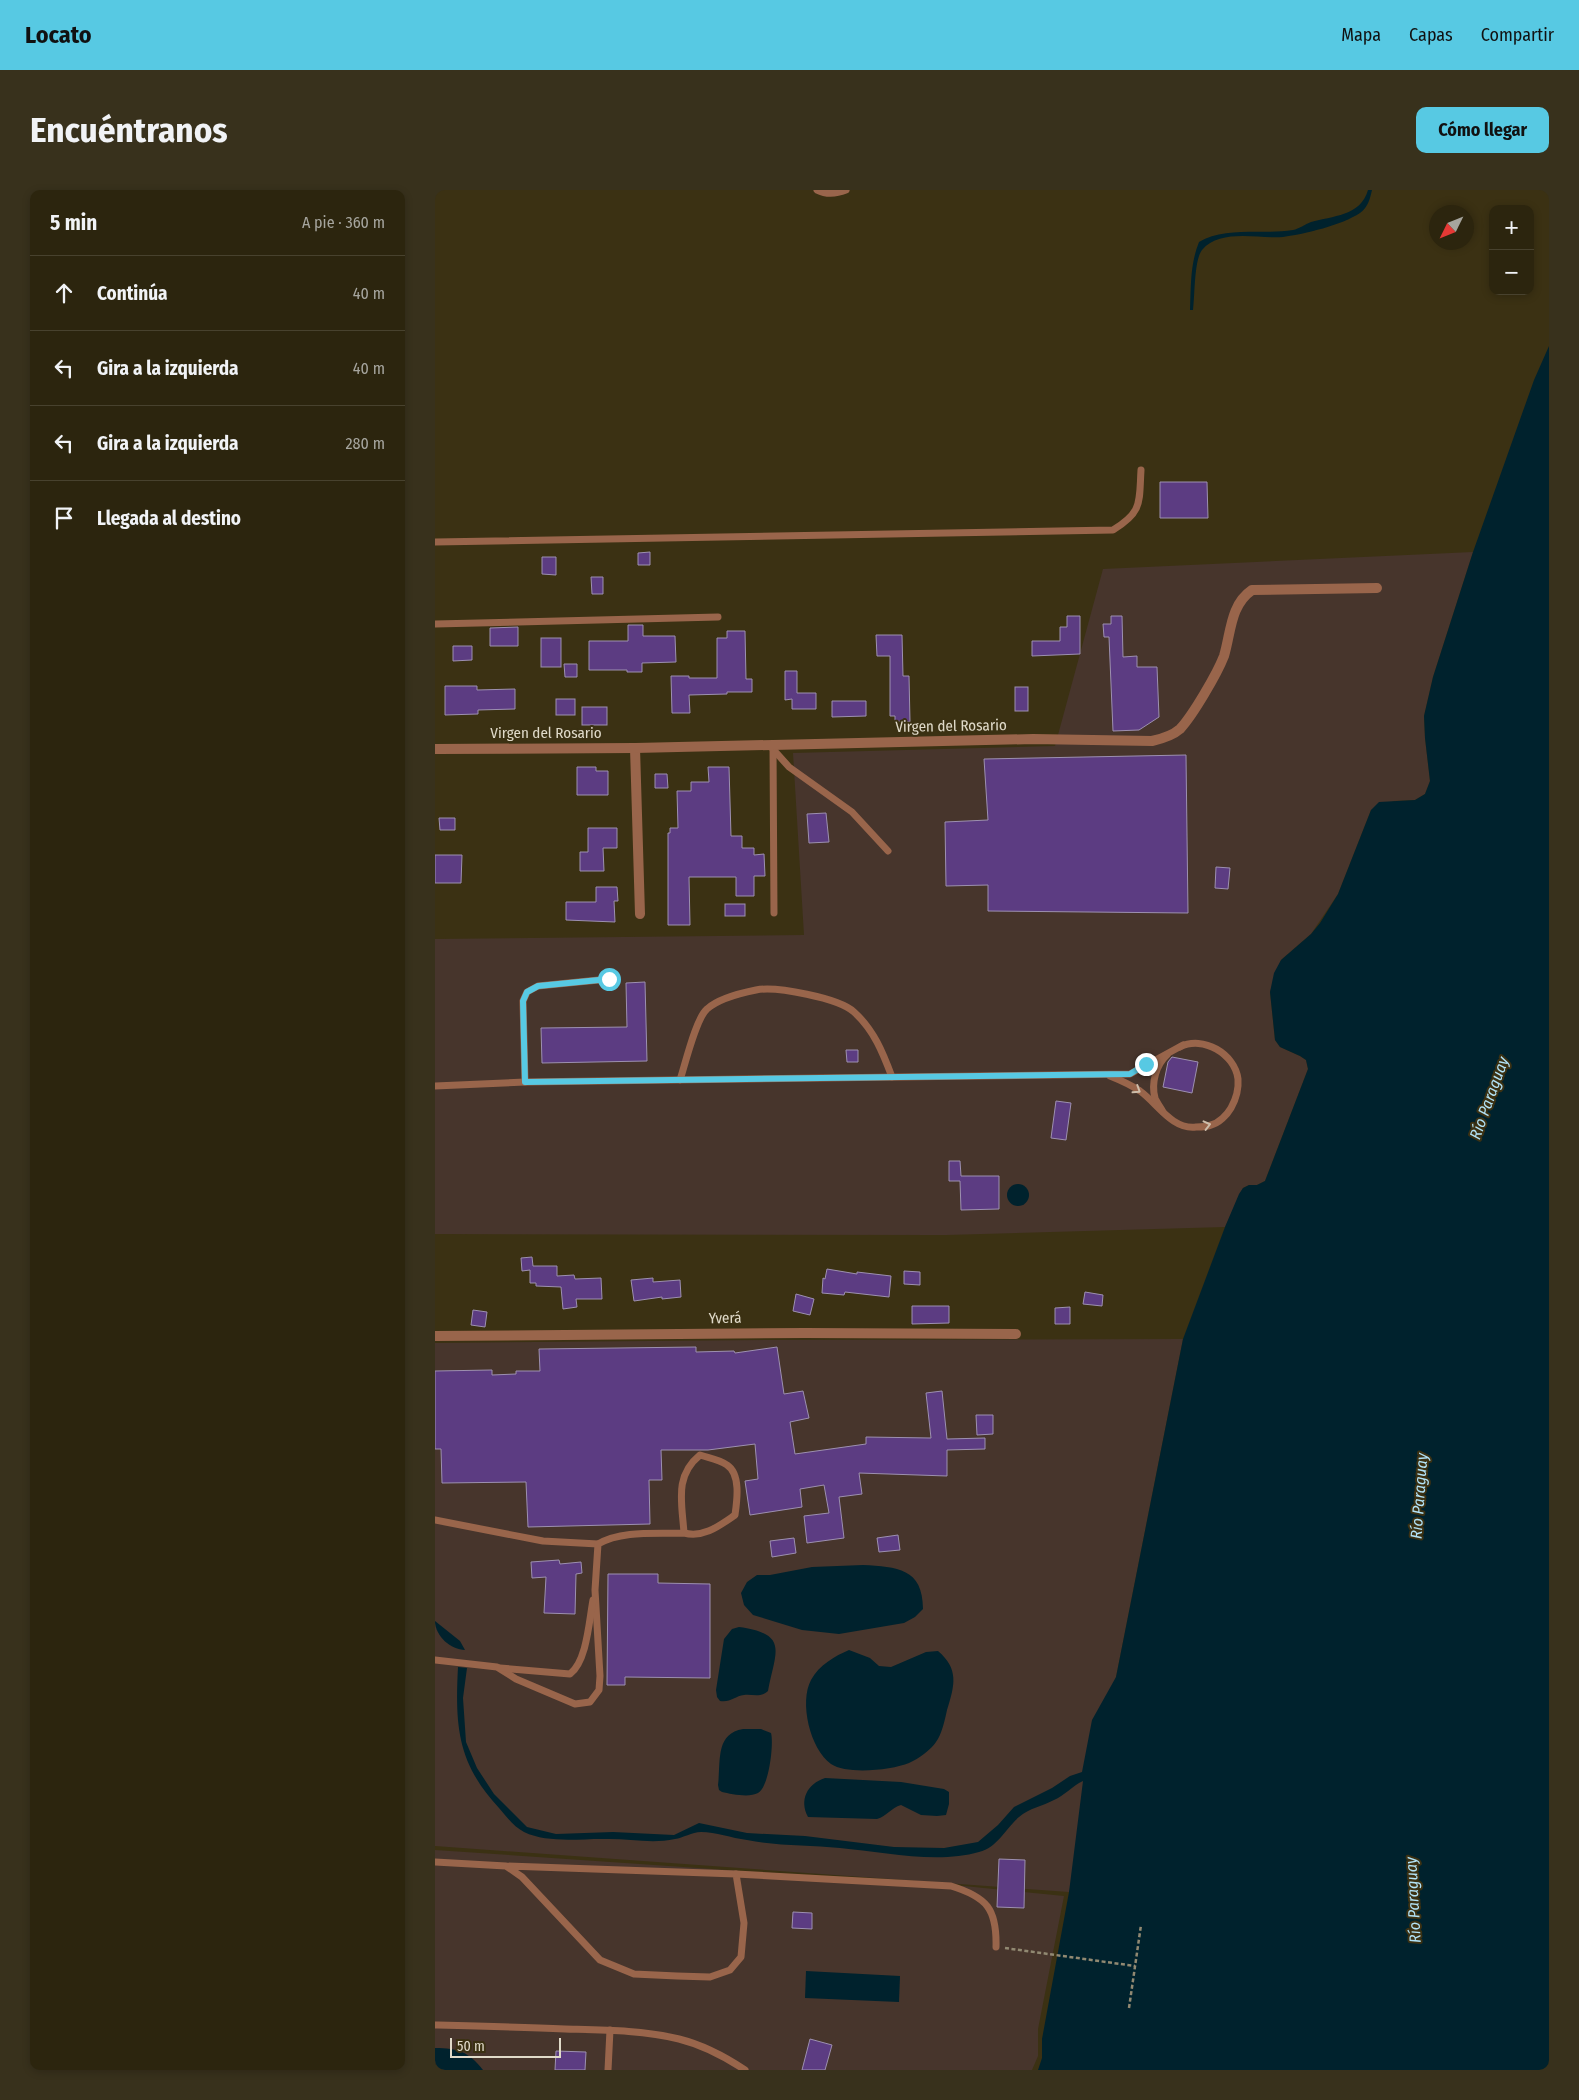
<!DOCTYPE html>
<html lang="es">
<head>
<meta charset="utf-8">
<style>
  :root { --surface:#2c250e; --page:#38311c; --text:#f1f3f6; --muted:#a6a59e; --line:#48422e; --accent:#57c9e3 }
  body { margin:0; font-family:"Fira Sans Condensed",sans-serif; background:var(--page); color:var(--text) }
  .controls { position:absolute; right:15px; top:15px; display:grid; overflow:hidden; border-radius:10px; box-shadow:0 2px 8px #0003 }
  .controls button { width:45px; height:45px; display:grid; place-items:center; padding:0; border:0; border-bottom:1px solid var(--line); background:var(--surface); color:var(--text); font:25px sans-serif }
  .compass { position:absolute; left:994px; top:15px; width:45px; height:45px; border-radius:50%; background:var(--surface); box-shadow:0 2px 8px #0003; rotate:227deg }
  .scale { position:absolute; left:15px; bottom:12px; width:111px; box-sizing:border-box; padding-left:5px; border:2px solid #e0dac9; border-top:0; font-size:14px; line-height:18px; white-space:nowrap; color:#e0dac9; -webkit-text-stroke:4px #3b3113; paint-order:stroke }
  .stop { position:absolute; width:15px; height:15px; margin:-11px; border:4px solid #57c9e3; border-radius:50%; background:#fff }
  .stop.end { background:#57c9e3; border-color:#fff; box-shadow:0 1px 5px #0008 }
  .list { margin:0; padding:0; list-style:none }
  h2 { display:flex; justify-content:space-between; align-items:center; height:65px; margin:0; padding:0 20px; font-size:21px }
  h2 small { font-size:16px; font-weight:400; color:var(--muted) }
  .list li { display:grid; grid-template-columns:32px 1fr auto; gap:15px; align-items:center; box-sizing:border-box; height:75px; padding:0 20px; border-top:1px solid var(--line) }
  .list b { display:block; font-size:19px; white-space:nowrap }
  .list em { font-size:16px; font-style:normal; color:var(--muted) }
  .icon { flex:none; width:28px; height:28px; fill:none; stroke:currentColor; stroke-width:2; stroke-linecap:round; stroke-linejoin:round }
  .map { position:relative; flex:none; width:1114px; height:1880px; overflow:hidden; border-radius:10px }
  header { display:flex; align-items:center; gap:30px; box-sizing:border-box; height:70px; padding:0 25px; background:var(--accent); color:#111 }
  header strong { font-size:24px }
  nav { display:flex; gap:28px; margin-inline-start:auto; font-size:18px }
  .intro { display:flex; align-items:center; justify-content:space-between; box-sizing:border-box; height:120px; padding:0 30px }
  h1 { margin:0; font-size:35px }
  .button { padding:12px 22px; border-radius:10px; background:var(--accent); color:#111; font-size:18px; font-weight:700 }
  main { display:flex; gap:30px; padding:0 30px }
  aside { flex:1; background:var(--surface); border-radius:10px; box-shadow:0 2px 8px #0003 }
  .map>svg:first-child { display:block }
</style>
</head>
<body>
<header>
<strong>Locato</strong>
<nav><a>Mapa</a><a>Capas</a><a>Compartir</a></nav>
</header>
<div class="intro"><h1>Encuéntranos</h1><a class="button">Cómo llegar</a></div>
<main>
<aside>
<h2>5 min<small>A pie · 360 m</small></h2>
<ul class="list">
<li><svg class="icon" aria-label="ahead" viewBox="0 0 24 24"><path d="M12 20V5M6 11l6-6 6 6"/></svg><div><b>Continúa</b></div><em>40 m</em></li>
<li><svg class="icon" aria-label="left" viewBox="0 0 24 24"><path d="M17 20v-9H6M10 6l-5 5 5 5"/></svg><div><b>Gira a la izquierda</b></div><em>40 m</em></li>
<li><svg class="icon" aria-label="left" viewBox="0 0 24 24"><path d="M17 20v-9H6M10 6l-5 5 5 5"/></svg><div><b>Gira a la izquierda</b></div><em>280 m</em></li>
<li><svg class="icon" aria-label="arrive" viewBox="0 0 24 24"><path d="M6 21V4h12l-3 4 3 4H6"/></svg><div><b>Llegada al destino</b></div></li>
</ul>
</aside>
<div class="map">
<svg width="1114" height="1880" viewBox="0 0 1114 1880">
  <rect width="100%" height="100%" fill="#3b3113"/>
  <g fill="#47352c">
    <path d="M1038,362L998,487L989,526L990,548L995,591L990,604L980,610L959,611L936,620L903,704L876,744L846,770L835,802L840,850L845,857L865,866L871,870L873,879L830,991L822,995H814L808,998L790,1037L511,1045L0,1044V749L369,745L358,563L620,556L668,379Z"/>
    <path d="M748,1149L681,1487L664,1591L634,1702L0,1656V1153L339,1150Z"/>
    <path d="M0,1660L529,1696L629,1706L603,1839V1866L597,1880H0Z"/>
  </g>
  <g fill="#00222d">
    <path d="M933,0H937C935,9 933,17 925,23C907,35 870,44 848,47C824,49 785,38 767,60C759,70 760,106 758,120H755C756,97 755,74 764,52C790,36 829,45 858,40C864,39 870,34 876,32C897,26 926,26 933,0Z"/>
    <path d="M1114,156V1880H603L607,1868V1849L634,1702L648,1591C637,1596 629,1606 619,1610C608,1616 594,1618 584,1627C570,1639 563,1657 544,1662C503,1674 447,1662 405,1658C374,1655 342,1656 312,1650C296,1648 281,1642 266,1642C257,1642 248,1648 240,1649C218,1654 196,1649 174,1649C147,1648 114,1654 89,1642C79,1637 71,1626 64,1618C22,1573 20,1535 23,1477L32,1478L28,1508L31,1552L42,1578L59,1604L92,1637L121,1644L178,1642L239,1645L264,1633L312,1643L370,1646L459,1657L509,1658L543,1652L563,1635L579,1617L617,1598L635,1586L647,1582L657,1530L681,1487L748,1149L790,1037L804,1004L808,998L814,995H822L830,991L873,879L871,870L865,866L845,857L840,850L835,802L839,783L846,770L876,744L885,733L903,704L936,620L944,612L980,610L990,604L995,591L990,548L989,526L998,487L1038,362L1099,190Z"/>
    <circle cx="583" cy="1005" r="11"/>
    <path d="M428,1375C462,1377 488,1378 488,1419L480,1427L469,1433L404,1444L367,1440L318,1425L309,1415L306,1403L312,1392L322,1385H335L377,1377Z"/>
    <path d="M0,1431L25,1451L30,1460C16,1460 0,1446 0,1431Z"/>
    <path d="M304,1437C355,1444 340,1462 333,1501C325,1508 318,1504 309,1505C300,1506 295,1513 285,1511L282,1507L281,1500L289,1449L297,1439Z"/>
    <path d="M414,1460L435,1468L444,1476L456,1477L491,1462L503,1461C524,1479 520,1495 512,1520C510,1529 507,1544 501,1552C496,1560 483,1569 474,1573C457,1580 412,1585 396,1574C375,1559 364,1512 376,1490C384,1475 400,1466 414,1460Z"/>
    <path d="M308,1539H326L336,1543C339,1554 334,1597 323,1603C314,1608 296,1604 287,1602L284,1600L283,1595C286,1571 280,1544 308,1539Z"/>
    <path d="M390,1588L466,1592L509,1599L514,1602V1614L511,1625L502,1626L486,1625L466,1615C456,1618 452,1626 442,1629L373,1627C364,1610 372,1594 390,1588Z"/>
    <path d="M371,1781L465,1786L464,1812L370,1808Z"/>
    <path d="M0,1858C23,1858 34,1862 48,1880H0Z"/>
  </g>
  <g fill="#5c3c82" stroke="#9d90b0">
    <path d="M725,292H772L773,328H725Z"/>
    <path d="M215,362V375H203V363Z"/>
    <path d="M107,367H121V385L107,384Z"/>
    <path d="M156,387H168V404H157Z"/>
    <path d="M632,426H645V464L597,466V451H625V437H632Z"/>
    <path d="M676,426H687L688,467L702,466V477H722L724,527L704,540L678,541L674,447H669L668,434H676Z"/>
    <path d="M193,435H208V446H240L241,472L207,473V482H192V480H154V451H193Z"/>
    <path d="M83,437V456H55V438Z"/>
    <path d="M292,441H310L311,489H317V502H292V504L254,505L255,523H237L236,486H254V488H282V448H292Z"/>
    <path d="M441,445H467L468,486H474L475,532L460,531V526H455V466H442Z"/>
    <rect x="106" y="448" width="20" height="29"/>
    <path d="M18,456H37V470L18,471Z"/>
    <path d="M129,474H142V487H130Z"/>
    <path d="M350,481H362V503H381V519H357V509L350,510Z"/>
    <path d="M10,496H42V500L80,499V519L43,520V524L10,525Z"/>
    <rect x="580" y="497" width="13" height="24"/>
    <rect x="121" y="509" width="19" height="16"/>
    <path d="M397,511H431V526L397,527Z"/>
    <rect x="147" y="517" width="25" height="18"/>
    <path d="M751,565L753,723L553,721V695L511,696L510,632L553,630L549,569Z"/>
    <path d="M142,577H161V581H173V605H142Z"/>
    <path d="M273,577H294L296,646H307V658H319V665L329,664L330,686H319V706H301V687H254L255,735H233V643H235V638H243L242,601H256V592H274Z"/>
    <path d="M220,584H232L233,598H220Z"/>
    <path d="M391,623L394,652L374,653L372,624Z"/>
    <path d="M4,628H20V640H5Z"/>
    <path d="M153,638H182V658H168L169,681H145V662H153Z"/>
    <path d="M0,665H27L26,693H0Z"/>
    <path d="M781,677L795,678L793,699L780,698Z"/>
    <path d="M161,697H182L183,711H179L180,732L131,730V712H161Z"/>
    <rect x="290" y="714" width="20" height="12"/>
    <path d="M210,792L212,871L107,873L106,838L192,837L191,793Z"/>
    <path d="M411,860H423V872H412Z"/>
    <path d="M737,867L763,872L757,903L728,897L733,872Z"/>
    <path d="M621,911L636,913L631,950L616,948Z"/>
    <path d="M514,971H525L526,986H564V1019L526,1020L525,991H514Z"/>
    <path d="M97,1067L98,1076H122V1086L139,1085L140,1089L166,1088L167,1109H141L142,1117L128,1119L126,1097L101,1096V1093H95V1080L87,1081L86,1068Z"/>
    <path d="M392,1079L422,1084V1082L456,1086L454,1107L410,1102L409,1105L387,1103L388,1088L390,1089Z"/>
    <path d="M469,1081L485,1082V1095L469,1094Z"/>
    <path d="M218,1088V1092L245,1090L246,1107L227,1109V1107L199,1111L196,1090Z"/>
    <path d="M650,1102L668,1105L667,1116L648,1114Z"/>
    <path d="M361,1104L379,1109L375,1125L358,1121Z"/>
    <path d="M477,1116H514V1133L477,1134Z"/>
    <path d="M635,1117V1134H620V1118Z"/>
    <path d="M38,1120L52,1122L50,1137L36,1135Z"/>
    <path d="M261,1157V1162L299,1161L300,1163L342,1157L349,1204L368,1201L374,1228L355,1232L360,1264L431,1254V1247L496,1248L491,1203L507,1201L512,1249L550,1248V1259L512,1260V1286L424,1283L427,1304L404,1307L409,1348L372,1353L369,1326L394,1323L389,1295L365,1299L367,1317L315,1325L310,1291L323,1289L320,1254L273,1260H226L227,1290H214L215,1334L93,1337L91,1292L7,1293L6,1259H0V1181L57,1180V1185L81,1184V1181H105L104,1159Z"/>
    <path d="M541,1225H558V1244L542,1245Z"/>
    <path d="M463,1345L465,1360L444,1362L442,1348Z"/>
    <path d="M359,1348L361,1363L337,1367L335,1351Z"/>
    <path d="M124,1370L125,1374L146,1372L147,1383L141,1384L140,1424L109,1423L111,1387L97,1388L96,1372Z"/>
    <path d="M173,1384H223V1393L275,1394V1488L190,1487V1495H172Z"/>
    <path d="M564,1669L590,1670L589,1718L562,1717Z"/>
    <path d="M358,1722L377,1723V1739L357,1738Z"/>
    <path d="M375,1849L397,1855L390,1880H367Z"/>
    <path d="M121,1861L151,1862L150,1880H120Z"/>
  </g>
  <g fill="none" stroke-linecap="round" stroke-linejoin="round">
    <g stroke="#918972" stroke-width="2.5" stroke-dasharray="4 2.5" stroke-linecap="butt">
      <path d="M570,1758L700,1776"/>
      <path d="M694,1818L706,1735"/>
    </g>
    <g stroke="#99654b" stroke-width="7">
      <path d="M382,0C392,5 401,4 411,0"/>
      <path d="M0,352L678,340C708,322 704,312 706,280"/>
      <path d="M0,434L283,427"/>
      <path d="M338,555L339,723"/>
      <path d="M337,558L354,577L417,622L453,661"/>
      <path d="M675,886C685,890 696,895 705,901C722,913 737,940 761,937C766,937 772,937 776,935C784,933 792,925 796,918C801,909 804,901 803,889C800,864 768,845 745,857"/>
      <path d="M245,890C250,875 261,828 272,819C283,809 306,803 321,800C341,796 404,808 419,822C439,840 448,863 457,887"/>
      <path d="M90,892L88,811L92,802L103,796L174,789"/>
      <path d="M0,896L90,892L695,884L748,855"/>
      <path d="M728,922C726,918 722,913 720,908C716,893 721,875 732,865"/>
      <path d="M0,1330L108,1351L163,1354"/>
      <path d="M0,1470L62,1477L81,1489L140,1514L155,1512L164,1500L165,1486L160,1400L163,1354C187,1340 221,1344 249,1343C269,1348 284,1336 300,1325C302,1311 306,1284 292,1275C284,1269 274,1268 265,1265C239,1286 247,1313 249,1343"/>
      <path d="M65,1478L135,1484C152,1471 154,1431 158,1410"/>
      <path d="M0,1672L71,1676L87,1687L165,1770L199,1784L242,1786L275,1787L295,1780L306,1767L309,1733L301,1684L71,1676"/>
      <path d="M301,1684L516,1696C552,1707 562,1719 561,1757"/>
      <path d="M0,1835C43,1836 87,1837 130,1839C168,1840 208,1840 244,1849C268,1855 289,1866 310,1880"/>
      <path d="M173,1880L175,1840"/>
    </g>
    <g stroke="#99654b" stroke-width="10">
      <path d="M200,558L205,724"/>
      <path d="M0,559L200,558L598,549L717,551C726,549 737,546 745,539C758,525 782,484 789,466C796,443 795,415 817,400L942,398"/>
      <path d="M0,1146L370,1143L581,1144"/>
    </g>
  </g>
  <defs><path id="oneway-chevron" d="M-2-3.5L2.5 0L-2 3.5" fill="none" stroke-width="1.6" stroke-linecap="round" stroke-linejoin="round" transform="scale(1.25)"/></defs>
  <g stroke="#cebdaa">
    <use href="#oneway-chevron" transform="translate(702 900) rotate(33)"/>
    <use href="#oneway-chevron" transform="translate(772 935) rotate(-14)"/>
  </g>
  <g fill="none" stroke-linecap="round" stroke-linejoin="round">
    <path stroke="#57c9e3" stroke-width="6" d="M174,789L103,796L92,802L88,811L90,892L695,884L711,874"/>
  </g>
  <g text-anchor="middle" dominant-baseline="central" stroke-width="4" stroke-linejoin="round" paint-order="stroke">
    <g font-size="15" fill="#e0dac9" stroke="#3b3113">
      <text transform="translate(516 536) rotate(-1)">Virgen del Rosario</text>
      <text x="111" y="543">Virgen del Rosario</text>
      <text transform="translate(290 1128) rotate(-1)">Yverá</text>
    </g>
    <g font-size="16" font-style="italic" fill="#b2e3f7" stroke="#3b3113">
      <text transform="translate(1054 908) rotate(-70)">Río Paraguay</text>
      <text transform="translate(984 1306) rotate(-86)">Río Paraguay</text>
      <text transform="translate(978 1710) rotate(-93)">Río Paraguay</text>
    </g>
  </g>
</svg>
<div class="controls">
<button>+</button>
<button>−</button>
</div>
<svg class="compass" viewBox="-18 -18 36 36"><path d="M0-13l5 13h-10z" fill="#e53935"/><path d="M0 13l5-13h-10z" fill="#a6a59e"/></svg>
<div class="scale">50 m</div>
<div class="stop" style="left:174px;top:789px"></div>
<div class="stop end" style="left:711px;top:874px"></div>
</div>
</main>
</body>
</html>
